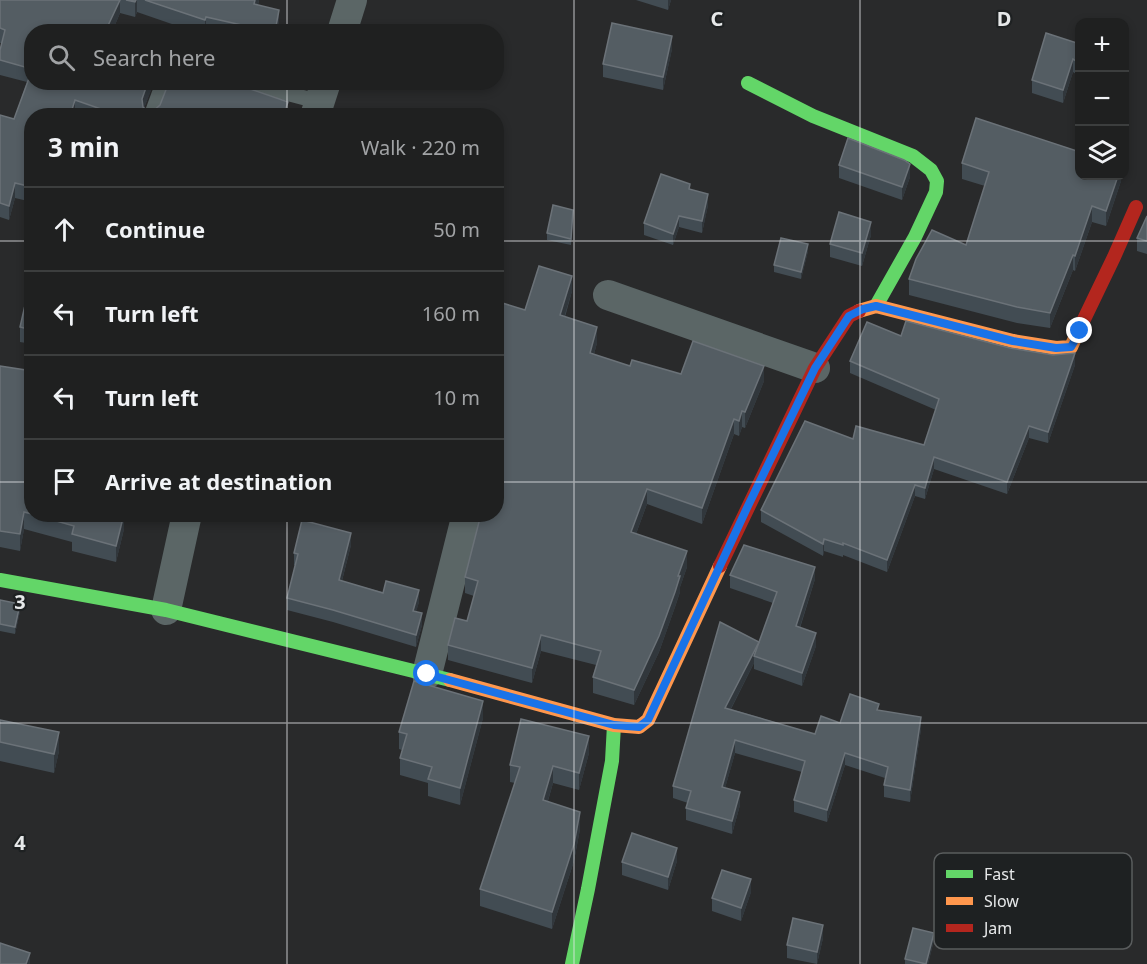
<!DOCTYPE html>
<html lang="en">
<head>
<meta charset="utf-8">
<style>
  :root { --surface:#1f2020; --page:#272829; --text:#f1f3f6; --muted:#a1a3a5; --line:#3c3e3e }
  body { margin:0; font-family:"Noto Sans",sans-serif; background:var(--page); color:var(--text) }
  .controls { position:absolute; right:18px; top:18px; display:grid; overflow:hidden; border-radius:12px; box-shadow:0 3px 9px #0003 }
  .controls button { width:54px; height:54px; display:grid; place-items:center; padding:0; border:0; border-bottom:2px solid var(--line); background:var(--surface); color:var(--text); font:30px sans-serif }
  .stop { position:absolute; width:18px; height:18px; margin:-14px; border:4px solid #1a73e8; border-radius:50%; background:#fff }
  .stop.end { background:#1a73e8; border-color:#fff; box-shadow:0 2px 6px #0008 }
  .list { margin:0; padding:0; list-style:none }
  h2 { display:flex; justify-content:space-between; align-items:center; height:78px; margin:0; padding:0 24px; font-size:26px }
  h2 small { font-size:20px; font-weight:400; color:var(--muted) }
  .list li { display:grid; grid-template-columns:39px 1fr auto; gap:18px; align-items:center; box-sizing:border-box; height:84px; padding:0 24px; border-top:2px solid var(--line) }
  .list b { display:block; font-size:22px; white-space:nowrap }
  .list em { font-size:20px; font-style:normal; color:var(--muted) }
  .icon { flex:none; width:33px; height:33px; fill:none; stroke:currentColor; stroke-width:2; stroke-linecap:round; stroke-linejoin:round }
  .map { position:relative; flex:none; width:1147px; height:964px; overflow:hidden }
  .search { position:absolute; background:var(--surface); box-shadow:0 3px 9px #0003; left:24px; top:24px; width:480px; height:66px; display:flex; align-items:center; gap:15px; box-sizing:border-box; padding:0 21px; border-radius:24px; color:var(--muted); font-size:22px }
  .panel { position:absolute; background:var(--surface); box-shadow:0 3px 9px #0003; left:24px; top:108px; width:480px; height:414px; border-radius:24px }
  .map>svg:first-child { display:block }
</style>
</head>
<body>
<div class="map">
<svg width="1147" height="964" viewBox="0 0 1147 964">
  <rect width="100%" height="100%" fill="#292a2b"/>
  <g fill="none" stroke-linecap="round" stroke-linejoin="round">
    <g stroke="#5b6666" stroke-width="15">
      <path d="M245,82L320,102"/>
      <path d="M151,116L159,94L166,82"/>
    </g>
    <g stroke="#5b6666" stroke-width="30">
      <path d="M342,32L352,0"/>
      <path d="M315,116L326,82"/>
      <path d="M608,295L815,368"/>
      <path d="M166,610L187,514"/>
      <path d="M427,674L467,514"/>
    </g>
    <g stroke="#63d668" stroke-width="14">
      <path d="M748,83L813,116L913,156L931,170L937,181L936,192L915,237L876,306"/>
      <path d="M0,580L166,610L450,680"/>
      <path d="M572,964L588,889L612,761L614,725"/>
    </g>
    <g stroke="#ff974d" stroke-width="14">
      <path d="M859,311L876,306L1013,341L1056,348L1071,347L1076,336"/>
      <path d="M450,680L614,725L639,727L648,720L720,566"/>
    </g>
    <g stroke="#b3261e" stroke-width="14">
      <path d="M1076,336L1114,257L1136,207"/>
      <path d="M720,566L815,368L849,316L859,311"/>
    </g>
  </g>
  <g fill="#424c53">
    <path d="M0,0H259L258,5L279,24L278,32H195L137,12L135,17L120,13L112,32H32L154,82L144,108L148,111L288,116H32V202L15,198L9,220L0,217V115L14,119L27,82L0,75V50L2,43H0Z"/>
    <path d="M636,0H671L668,10Z"/>
    <path d="M1080,44V77L1073,72L1063,103L1032,93V80Z"/>
    <path d="M672,49L663,90L603,77V64Z"/>
    <path d="M962,163L1121,176V181L1106,226L1092,222L1075,271L1073,270L1050,328L1017,323L909,295V279L966,245L985,186L962,179Z"/>
    <path d="M839,165L910,177L902,200L839,178Z"/>
    <path d="M690,189L708,205L702,233L679,227L673,245L644,235V223Z"/>
    <path d="M573,216L571,245L547,240V233Z"/>
    <path d="M1147,216V254L1137,251V238Z"/>
    <path d="M871,235L862,266L830,257V244Z"/>
    <path d="M808,251L801,279L774,272V265Z"/>
    <path d="M32,275V344L20,342V327Z"/>
    <path d="M572,291L565,317L597,343L594,354L630,366L681,374L764,381L745,428L742,427L739,436L734,434L702,524L647,504L636,534L687,567L680,587V592L675,607L659,652L634,705L593,693V677L596,665L541,651L532,683L448,660V645L467,621L474,596L465,593V577L481,514L525,310Z"/>
    <path d="M901,336L1075,365L1048,443L1029,438L1007,494L934,469L925,499L915,496L887,572L843,555V557L824,551L823,556L761,522V510L853,439L924,445L936,410L850,373V361Z"/>
    <path d="M0,366L32,371L31,483L124,529L116,562L72,551V542L24,529L20,551L0,547Z"/>
    <path d="M351,545L342,581L419,602L416,611L422,625L416,647L333,622L287,610V598L296,566L294,565V553Z"/>
    <path d="M730,575L815,579L800,628L816,646L802,686L754,669V663L731,709L815,734L840,723L879,710L921,729L910,802L884,797V785L885,778L845,765L827,822L794,812V800L802,772L735,753L725,788L740,805L732,834L686,820V808L688,803L673,798V786L759,643L773,603L730,588Z"/>
    <path d="M0,600L20,611L15,634L0,631Z"/>
    <path d="M483,718L460,805L428,796V783L400,775V758L402,750L399,749V732Z"/>
    <path d="M0,720L59,751L54,773L0,761Z"/>
    <path d="M589,753L579,790L553,783L548,801L580,829L574,861L552,929L480,906V889L515,783L510,782V765Z"/>
    <path d="M677,861L668,890L622,875V862Z"/>
    <path d="M751,892L741,921L712,911V898Z"/>
    <path d="M823,938L817,964L787,958V945Z"/>
    <path d="M934,940L928,964H905V959Z"/>
  </g>
  <g fill="#31373c">
    <path d="M120,0V13L112,32H105Z"/>
    <path d="M136,0H137V12L135,17V2Z"/>
    <path d="M255,0H259L254,19V4Z"/>
    <path d="M668,0H671L668,10Z"/>
    <path d="M279,10V24L278,32H275Z"/>
    <path d="M206,17V31L205,32V20Z"/>
    <path d="M672,36V49L663,90V77Z"/>
    <path d="M1073,59V72L1063,103V90Z"/>
    <path d="M1128,60V73L1125,77V65Z"/>
    <path d="M148,82H154V83L142,113V99Z"/>
    <path d="M75,100V115L70,116Z"/>
    <path d="M288,102V116H283Z"/>
    <path d="M910,164V177L902,200V187Z"/>
    <path d="M1118,176H1121V181L1106,226V211Z"/>
    <path d="M15,183V198L9,220V206Z"/>
    <path d="M708,194V205L702,233V221Z"/>
    <path d="M1092,206V222L1075,271V256Z"/>
    <path d="M679,216V227L673,245V234Z"/>
    <path d="M871,222V235L862,266V253Z"/>
    <path d="M808,244V251L801,279V272Z"/>
    <path d="M1073,255V270L1050,328V313Z"/>
    <path d="M572,276V291L560,331V315Z"/>
    <path d="M597,327V343L590,368V353Z"/>
    <path d="M1075,353V365L1048,443V432Z"/>
    <path d="M764,366V381L745,428V412Z"/>
    <path d="M742,411V427L739,436V421Z"/>
    <path d="M734,419V434L702,524V508Z"/>
    <path d="M1029,426V438L1007,494V482Z"/>
    <path d="M934,457V469L925,499V488Z"/>
    <path d="M32,464V481L29,499V482Z"/>
    <path d="M915,485V496L887,572V560Z"/>
    <path d="M647,489V504L631,547V532Z"/>
    <path d="M24,512V529L20,551V534Z"/>
    <path d="M124,514V529L116,562V546Z"/>
    <path d="M351,533V545L339,592V580Z"/>
    <path d="M824,539V551L823,556V544Z"/>
    <path d="M687,551V567L680,587V592L675,607L659,652L634,705V690Z"/>
    <path d="M815,567V579L796,639V626Z"/>
    <path d="M419,590V602L413,623V611Z"/>
    <path d="M20,604V611L15,634V627Z"/>
    <path d="M422,613V625L416,647V635Z"/>
    <path d="M816,633V646L802,686V673Z"/>
    <path d="M541,635V651L532,683V668Z"/>
    <path d="M759,642L754,656V663L725,720V708Z"/>
    <path d="M483,701V718L460,805V788Z"/>
    <path d="M921,717V729L910,802V790Z"/>
    <path d="M59,732V751L54,773V754Z"/>
    <path d="M589,736V753L579,790V773Z"/>
    <path d="M735,740V753L722,799V787Z"/>
    <path d="M845,753V765L827,822V810Z"/>
    <path d="M553,766V783L543,817V800Z"/>
    <path d="M740,792V805L732,834V821Z"/>
    <path d="M580,812V829L574,861L552,929V912Z"/>
    <path d="M677,848V861L668,890V877Z"/>
    <path d="M751,879V892L741,921V908Z"/>
    <path d="M823,925V938L817,964V952Z"/>
    <path d="M934,933V940L928,964H926Z"/>
    <path d="M30,953V964H26Z"/>
  </g>
  <g fill="#545d63" stroke="#6b7278" stroke-width="1.5">
    <path d="M0,0H120L105,32H32V69L0,60V50L5,30L0,28Z"/>
    <path d="M126,0H136L135,2Z"/>
    <path d="M145,0H255L254,4L279,10L275,32H273L206,17L205,20Z"/>
    <path d="M612,23L672,36L663,77L603,64Z"/>
    <path d="M1046,33L1080,44V64L1073,59L1063,90L1032,80Z"/>
    <path d="M32,70V82H148L142,99L143,107L148,111H153L160,105L169,82H230L288,102L283,116H121L75,100L70,116H32V187L15,183L9,206L0,203V115L14,119Z"/>
    <path d="M976,118L1080,152V176H1118L1106,211L1092,206L1075,256L1073,255L1050,313L1017,307L909,279L916,259L932,230L966,245L989,172L962,163Z"/>
    <path d="M848,138L904,160L910,164L902,187L839,165Z"/>
    <path d="M661,174L690,184L689,189L708,194L702,221L679,216L673,234L644,223Z"/>
    <path d="M553,205L573,210L571,239L547,233Z"/>
    <path d="M839,212L871,222L862,253L830,244Z"/>
    <path d="M1147,216V241L1137,238Z"/>
    <path d="M781,238L808,244L801,272L774,265Z"/>
    <path d="M539,266L572,276L560,315L597,327L590,353L630,366L632,360L681,374L693,341L764,366L745,412L742,411L739,421L734,419L702,508L647,489L631,532L687,551L678,576H680L675,592L659,636L634,690L593,677L601,651L541,635L532,668L448,645L455,618L467,621L478,581L465,577L481,514H496V301L525,310Z"/>
    <path d="M32,275V330L20,327Z"/>
    <path d="M906,321L1010,348L1053,355L1075,353L1048,432L1029,426L1007,482L934,457L925,488L915,485L887,560L843,543V545L824,539L823,544L761,510L805,421L853,439L856,426L924,445L939,399L850,361L867,322L901,336Z"/>
    <path d="M0,366L32,371V464L29,482L32,483V514L24,512L20,534L0,531Z"/>
    <path d="M32,514H124L116,546L72,534L74,526Z"/>
    <path d="M302,520L351,533L339,580L383,593L386,581L419,590L413,611L422,613L416,635L333,610L287,598L298,554L294,553Z"/>
    <path d="M744,545L815,567L796,626L816,633L802,673L754,656L777,592L730,575Z"/>
    <path d="M0,600L20,604L15,627L0,624Z"/>
    <path d="M720,622L759,642L725,708L815,734L821,716L840,723L850,694L879,704L877,710L921,717L910,790L884,785L888,767L845,753L827,810L794,800L805,761L735,740L722,787L740,792L732,821L686,808L691,791L673,786Z"/>
    <path d="M414,681L483,701L460,788L428,779L432,767L400,758L407,734L399,732Z"/>
    <path d="M521,719L589,736L579,773L553,766L543,800L580,812L574,844L552,912L480,889L520,767L510,765Z"/>
    <path d="M0,720L59,732L54,754L0,742Z"/>
    <path d="M632,833L677,848L668,877L622,862Z"/>
    <path d="M722,870L751,879L741,908L712,898Z"/>
    <path d="M793,918L823,925L817,952L787,945Z"/>
    <path d="M913,928L934,933L926,964L905,959Z"/>
    <path d="M0,943L30,953L26,964H0Z"/>
  </g>
  <g fill="none" stroke-linecap="round" stroke-linejoin="round">
    <path stroke="#1a73e8" stroke-width="8" d="M427,674L614,725L639,727L648,720L746,510L815,368L849,316L863,309L876,306L1013,341L1056,348L1071,347L1080,331"/>
  </g>
  <path fill="none" stroke="#e6e8e9" stroke-width="1.5" stroke-opacity="0.55" d="M287,0V32M574,0V964M860,0V964M287,82V116M0,241H32M496,241H1147M0,482H32M496,482H1147M287,514V964M0,723H1147"/>
  <rect x="934" y="853" width="198" height="96" rx="9" fill="#1e2122" stroke="#5a5d5e" stroke-width="1.5"/>
  <rect x="946" y="870" width="27" height="8" fill="#63d668"/>
  <rect x="946" y="897" width="27" height="8" fill="#ff974d"/>
  <rect x="946" y="924" width="27" height="8" fill="#b3261e"/>
  <g font-size="16" fill="#e6e8e9">
    <text x="984" y="880">Fast</text>
    <text x="984" y="907">Slow</text>
    <text x="984" y="934">Jam</text>
  </g>
  <g font-size="20" text-anchor="middle" font-weight="bold" fill="#e6e8e9" stroke="#1e2122" stroke-width="4.5" stroke-linejoin="round" paint-order="stroke">
    <text x="717" y="26">C</text>
    <text x="1004" y="26">D</text>
    <text x="20" y="609">3</text>
    <text x="20" y="850">4</text>
  </g>
</svg>
<div class="controls">
<button>+</button>
<button>−</button>
<button><svg class="icon" aria-label="layers" viewBox="0 0 24 24"><path d="M12 4l9 5-9 5-9-5zM3 14l9 5 9-5"/></svg></button>
</div>
<div class="stop" style="left:427px;top:674px"></div>
<div class="stop end" style="left:1080px;top:331px"></div>
<div class="search"><svg class="icon" aria-label="search" viewBox="0 0 24 24"><circle cx="10" cy="10" r="6"/><path d="M15 15l6 6"/></svg>Search here</div>
<section class="panel">
<h2>3 min<small>Walk · 220 m</small></h2>
<ul class="list">
<li><svg class="icon" aria-label="ahead" viewBox="0 0 24 24"><path d="M12 20V5M6 11l6-6 6 6"/></svg><div><b>Continue</b></div><em>50 m</em></li>
<li><svg class="icon" aria-label="left" viewBox="0 0 24 24"><path d="M17 20v-9H6M10 6l-5 5 5 5"/></svg><div><b>Turn left</b></div><em>160 m</em></li>
<li><svg class="icon" aria-label="left" viewBox="0 0 24 24"><path d="M17 20v-9H6M10 6l-5 5 5 5"/></svg><div><b>Turn left</b></div><em>10 m</em></li>
<li><svg class="icon" aria-label="arrive" viewBox="0 0 24 24"><path d="M6 21V4h12l-3 4 3 4H6"/></svg><div><b>Arrive at destination</b></div></li>
</ul>
</section>
</div>
</body>
</html>
